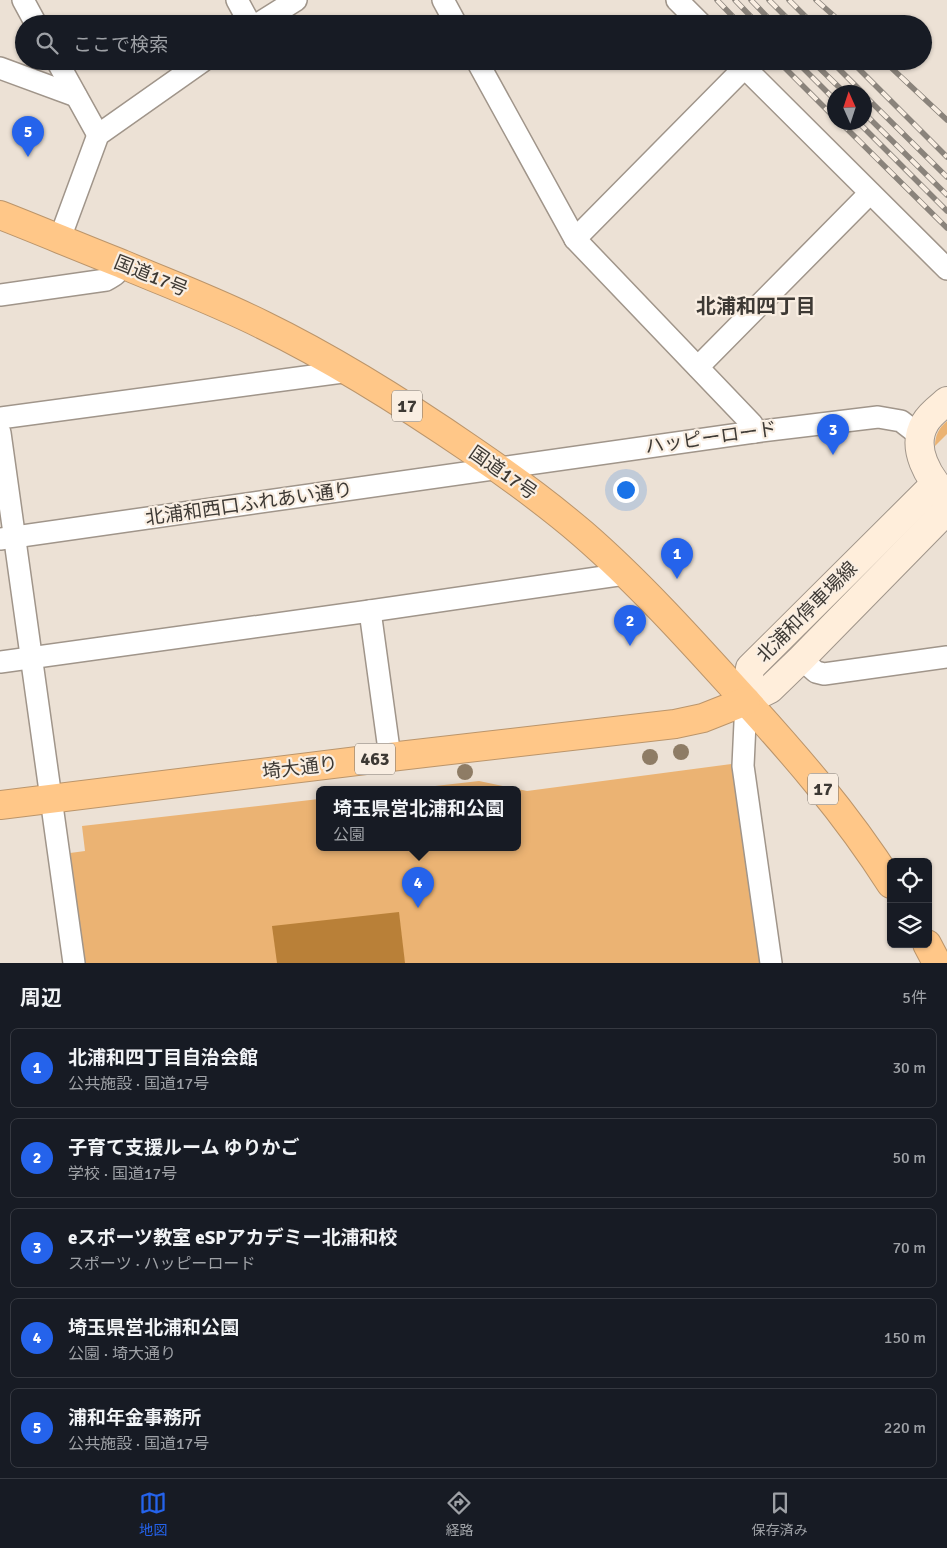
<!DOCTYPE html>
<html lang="ja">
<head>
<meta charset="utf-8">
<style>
  :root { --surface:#171b24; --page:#20242c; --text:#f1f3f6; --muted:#9ea1a6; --line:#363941; --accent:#2563eb }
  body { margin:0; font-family:Signika,"Noto Sans JP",sans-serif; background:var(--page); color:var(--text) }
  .controls { position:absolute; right:15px; bottom:15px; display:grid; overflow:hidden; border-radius:8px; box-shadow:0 1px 4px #0004 }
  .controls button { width:45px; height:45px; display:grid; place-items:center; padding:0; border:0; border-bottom:1px solid var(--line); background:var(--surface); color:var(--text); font:25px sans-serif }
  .compass { position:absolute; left:827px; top:85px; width:45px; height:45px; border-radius:50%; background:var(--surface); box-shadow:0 1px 4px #0004; rotate:357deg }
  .you { position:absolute; left:625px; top:489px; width:18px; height:18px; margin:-12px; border:4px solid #fff; border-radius:50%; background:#1a73e8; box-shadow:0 0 0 8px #1a73e833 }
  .badge { display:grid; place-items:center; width:32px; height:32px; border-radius:50%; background:var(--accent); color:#fff; font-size:16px; font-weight:700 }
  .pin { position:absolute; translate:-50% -41px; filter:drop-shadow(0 1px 2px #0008) }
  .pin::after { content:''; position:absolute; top:26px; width:18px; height:15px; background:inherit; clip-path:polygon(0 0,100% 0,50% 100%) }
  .popup { position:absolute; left:316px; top:786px; width:205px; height:65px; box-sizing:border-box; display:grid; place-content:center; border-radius:8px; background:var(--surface); filter:drop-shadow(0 1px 4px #0005); font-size:16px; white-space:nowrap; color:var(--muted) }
  .popup b { font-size:19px; color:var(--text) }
  .popup::after { content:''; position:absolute; left:50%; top:100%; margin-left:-10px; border:10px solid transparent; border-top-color:var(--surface) }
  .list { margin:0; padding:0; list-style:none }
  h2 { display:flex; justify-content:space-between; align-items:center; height:65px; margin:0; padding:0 20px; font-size:21px }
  h2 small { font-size:16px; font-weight:400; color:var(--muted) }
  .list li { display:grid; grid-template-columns:32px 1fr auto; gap:15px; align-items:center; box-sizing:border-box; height:80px; margin:0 10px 10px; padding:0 10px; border:1px solid var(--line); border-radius:8px }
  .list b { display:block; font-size:19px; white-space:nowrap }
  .list p { margin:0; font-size:16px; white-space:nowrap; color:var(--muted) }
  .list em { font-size:16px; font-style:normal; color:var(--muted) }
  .icon { flex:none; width:28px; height:28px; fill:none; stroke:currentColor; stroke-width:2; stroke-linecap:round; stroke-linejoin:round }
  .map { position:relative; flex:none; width:947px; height:963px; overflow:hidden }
  .search { position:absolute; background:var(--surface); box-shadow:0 1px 4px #0004; left:15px; right:15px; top:15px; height:55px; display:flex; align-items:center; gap:12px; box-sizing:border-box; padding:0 18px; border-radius:28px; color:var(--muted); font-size:19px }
  .sheet { height:515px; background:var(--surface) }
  nav { display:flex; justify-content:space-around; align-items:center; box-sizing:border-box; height:70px; border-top:1px solid var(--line); background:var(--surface); font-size:14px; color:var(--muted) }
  nav a { display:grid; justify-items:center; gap:2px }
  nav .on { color:var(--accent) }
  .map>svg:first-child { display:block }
</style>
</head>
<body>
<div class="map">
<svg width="947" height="963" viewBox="0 0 947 963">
  <rect width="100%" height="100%" fill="#ece1d5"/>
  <g fill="#ebb373">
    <path d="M947,421V434L935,446C935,435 939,428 947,421Z"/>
    <path d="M739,763L766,963H85L70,853L85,851L82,826L319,799V847H517V789H409L479,781L527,791Z"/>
  </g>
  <path fill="#b98038" d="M399,912L405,963H277L272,926Z"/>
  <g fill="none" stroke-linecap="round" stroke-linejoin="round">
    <defs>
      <g id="street">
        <path d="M23,0L36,24"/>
        <path d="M237,0L250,24"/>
        <path d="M443,0L456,24"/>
        <path d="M677,0L701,24"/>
        <path d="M258,24L296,0"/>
        <path d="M57,61L98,135"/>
        <path d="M477,61L575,239L752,424L754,432"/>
        <path d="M738,61L947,269"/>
        <path d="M0,68L76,96"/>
        <path d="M60,238L98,135L203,61"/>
        <path d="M575,239L744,68"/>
        <path d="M0,295L106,280C114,276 119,273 121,264"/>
        <path d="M698,367L870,193"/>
        <path d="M0,418L350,371"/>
        <path d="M0,433L74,963"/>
        <path d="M0,539L754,432L878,417L901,421L919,435"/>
        <path d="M370,611L390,757"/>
        <path d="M801,659L816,672L824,674L947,657"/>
        <path d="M0,662L370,611L625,574"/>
        <path d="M746,701L743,766L771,963"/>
      </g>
      <g id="secondary">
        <path d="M947,401C940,407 930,414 925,423C910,448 929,479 947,496"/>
        <path d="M746,701L750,668L935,484"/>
        <path d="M746,701L770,689L801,659L947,510"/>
      </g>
      <g id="highway">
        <path d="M0,215C41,231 81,248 122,264C169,284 217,302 263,325C337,361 406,405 473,451C511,477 548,504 583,534C636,580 687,636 734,688C791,750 846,813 891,884"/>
        <path d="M0,805L390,757L675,724L703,718L746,701"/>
        <path d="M927,944L937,963"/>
      </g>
    </defs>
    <use href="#street" stroke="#a0958a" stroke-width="24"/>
    <use href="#secondary" stroke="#a0958a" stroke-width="30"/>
    <use href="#highway" stroke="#bb956b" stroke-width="30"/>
    <use href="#street" stroke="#fff" stroke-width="21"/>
    <use href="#secondary" stroke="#ffeedb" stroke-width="28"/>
    <use href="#highway" stroke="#ffc788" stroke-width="28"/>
    <defs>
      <g id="rail">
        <path d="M717,0L740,24"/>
        <path d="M735,0L758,24"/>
        <path d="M751,0L774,24"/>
        <path d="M769,0L793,24"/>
        <path d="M789,0L813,24"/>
        <path d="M816,0L843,24"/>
        <path d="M778,61L834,117"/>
        <path d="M796,61L834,99"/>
        <path d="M812,61L844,92"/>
        <path d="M831,61L862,92"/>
        <path d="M851,61L947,157"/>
        <path d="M884,61L947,120"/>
        <path d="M864,95L947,177"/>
        <path d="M864,113L947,195"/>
        <path d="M840,122L947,228"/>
        <path d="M858,122L947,211"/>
      </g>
    </defs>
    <use href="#rail" stroke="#8a837b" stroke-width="5.5"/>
    <use href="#rail" stroke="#f9eee2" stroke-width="4" stroke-dasharray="11" stroke-linecap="butt"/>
  </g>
  <g fill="#8e7c65">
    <circle cx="681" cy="752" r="8"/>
    <circle cx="650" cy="757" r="8"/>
    <circle cx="465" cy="772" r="8"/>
  </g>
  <g text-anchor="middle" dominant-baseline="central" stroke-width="4.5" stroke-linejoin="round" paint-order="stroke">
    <g fill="#f9eee2" stroke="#756f68" stroke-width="1">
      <rect x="392" y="390.5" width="30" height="31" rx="4"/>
      <rect x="355" y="743.5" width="40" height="31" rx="4"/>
      <rect x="808" y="773.5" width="30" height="31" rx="4"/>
    </g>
    <g font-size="18" font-weight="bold" fill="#3d3934">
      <text x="407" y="406">17</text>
      <text x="375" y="759">463</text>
      <text x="823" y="789">17</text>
    </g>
    <g font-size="19" fill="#3d3934" stroke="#f9eee2">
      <text transform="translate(151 276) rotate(22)">国道17号</text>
      <text transform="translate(711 438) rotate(-8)">ハッピーロード</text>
      <text transform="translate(503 473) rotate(35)">国道17号</text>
      <text transform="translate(249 504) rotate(-8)">北浦和西口ふれあい通り</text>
      <text transform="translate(807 612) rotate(-45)">北浦和停車場線</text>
      <text transform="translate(300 768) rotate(-7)">埼大通り</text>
    </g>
    <g font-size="20" font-weight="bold" fill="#3d3934" stroke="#f9eee2">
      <text x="756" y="306">北浦和四丁目</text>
    </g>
  </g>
</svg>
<div class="controls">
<button><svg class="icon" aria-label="locate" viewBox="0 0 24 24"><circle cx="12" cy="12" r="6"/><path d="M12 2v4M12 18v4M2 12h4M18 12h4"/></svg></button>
<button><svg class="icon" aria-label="layers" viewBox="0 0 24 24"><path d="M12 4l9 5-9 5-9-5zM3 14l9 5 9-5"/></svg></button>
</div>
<svg class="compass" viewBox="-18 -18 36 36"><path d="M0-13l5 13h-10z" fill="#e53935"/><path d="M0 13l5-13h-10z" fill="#9ea1a6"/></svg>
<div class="you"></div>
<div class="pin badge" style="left:677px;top:579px">1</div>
<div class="pin badge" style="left:630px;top:646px">2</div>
<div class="pin badge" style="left:833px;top:455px">3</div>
<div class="pin badge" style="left:418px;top:908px">4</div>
<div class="popup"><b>埼玉県営北浦和公園</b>公園</div>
<div class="pin badge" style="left:28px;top:157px">5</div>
<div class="search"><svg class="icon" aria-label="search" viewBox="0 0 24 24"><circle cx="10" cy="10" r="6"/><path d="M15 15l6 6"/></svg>ここで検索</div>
</div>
<section class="sheet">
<h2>周辺<small>5件</small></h2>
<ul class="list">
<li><span class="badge">1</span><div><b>北浦和四丁目自治会館</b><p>公共施設 · 国道17号</p></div><em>30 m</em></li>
<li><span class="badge">2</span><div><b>子育て支援ルーム ゆりかご</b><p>学校 · 国道17号</p></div><em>50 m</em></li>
<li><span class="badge">3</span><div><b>eスポーツ教室 eSPアカデミー北浦和校</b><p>スポーツ · ハッピーロード</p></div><em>70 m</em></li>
<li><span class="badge">4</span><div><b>埼玉県営北浦和公園</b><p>公園 · 埼大通り</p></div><em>150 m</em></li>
<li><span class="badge">5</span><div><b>浦和年金事務所</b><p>公共施設 · 国道17号</p></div><em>220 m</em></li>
</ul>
</section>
<nav>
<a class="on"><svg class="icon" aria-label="map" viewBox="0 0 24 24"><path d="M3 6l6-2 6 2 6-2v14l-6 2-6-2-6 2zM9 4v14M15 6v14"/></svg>地図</a>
<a><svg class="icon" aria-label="directions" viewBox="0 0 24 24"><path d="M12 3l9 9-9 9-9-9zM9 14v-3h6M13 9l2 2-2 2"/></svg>経路</a>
<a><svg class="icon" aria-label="saved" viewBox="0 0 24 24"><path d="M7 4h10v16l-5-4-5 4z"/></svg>保存済み</a>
</nav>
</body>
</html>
